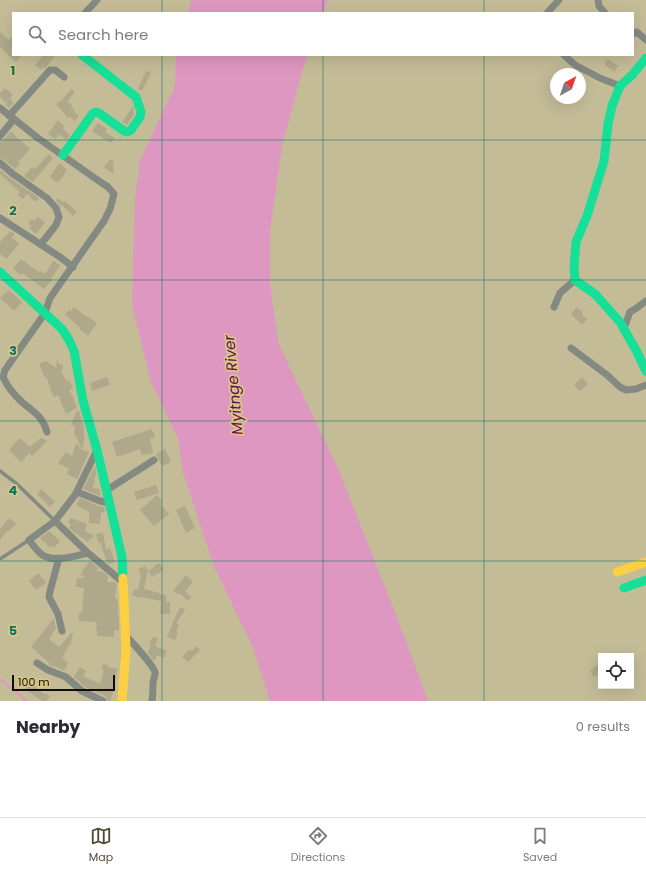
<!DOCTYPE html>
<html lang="en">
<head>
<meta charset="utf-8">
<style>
  :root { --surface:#fff; --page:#f2f2f3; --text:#2b2b33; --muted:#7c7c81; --line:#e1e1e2; --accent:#504935 }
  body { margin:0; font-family:Poppins,sans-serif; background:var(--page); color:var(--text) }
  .controls { position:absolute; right:12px; bottom:12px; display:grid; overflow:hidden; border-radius:0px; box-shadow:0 4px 16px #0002 }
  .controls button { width:36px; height:36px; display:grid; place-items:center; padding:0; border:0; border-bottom:1px solid var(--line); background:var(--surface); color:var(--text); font:20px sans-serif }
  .compass { position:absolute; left:550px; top:68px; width:36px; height:36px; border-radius:50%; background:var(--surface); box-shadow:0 4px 16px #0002; rotate:40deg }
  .scale { position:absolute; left:12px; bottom:10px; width:103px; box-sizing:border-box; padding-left:4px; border:2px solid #110b00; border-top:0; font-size:11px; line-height:14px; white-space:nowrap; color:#110b00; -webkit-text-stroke:3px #d8c883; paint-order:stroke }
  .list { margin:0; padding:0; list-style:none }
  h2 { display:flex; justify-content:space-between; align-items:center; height:52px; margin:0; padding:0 16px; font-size:17px }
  h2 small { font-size:13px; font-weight:400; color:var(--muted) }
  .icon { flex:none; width:22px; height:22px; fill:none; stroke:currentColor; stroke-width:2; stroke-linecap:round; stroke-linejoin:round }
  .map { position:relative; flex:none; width:646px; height:701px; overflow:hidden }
  .search { position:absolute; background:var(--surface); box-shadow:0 4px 16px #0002; left:12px; right:12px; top:12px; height:44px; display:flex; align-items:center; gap:10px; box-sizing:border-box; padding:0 14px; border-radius:0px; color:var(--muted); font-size:15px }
  .sheet { height:116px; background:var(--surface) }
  nav { display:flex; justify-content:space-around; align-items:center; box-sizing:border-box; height:56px; border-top:1px solid var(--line); background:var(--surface); font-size:11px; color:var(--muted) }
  nav a { display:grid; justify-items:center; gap:2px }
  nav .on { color:var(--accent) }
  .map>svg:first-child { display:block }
</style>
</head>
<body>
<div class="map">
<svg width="646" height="701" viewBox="0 0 646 701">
  <rect width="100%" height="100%" fill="#c4bc97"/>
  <g fill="#de97c0">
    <path d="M191,0H328L323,13H188Z"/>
    <path d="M176,55H308L304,65L282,145L270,232V283L278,343L338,468L403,633L428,701H270L253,648L213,564L183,472L178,438L151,382L132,305L135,197L140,161L166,104L173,92L175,84Z"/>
  </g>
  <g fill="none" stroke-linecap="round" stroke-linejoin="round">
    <path stroke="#de97c0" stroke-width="2" d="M0,679L27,701"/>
  </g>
  <g fill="#afa88a">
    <path d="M0,32L9,40L13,35V55H22L16,62L7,55H9L0,47Z"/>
    <path d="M43,55H55L45,69L43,67L41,70L35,65Z"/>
    <path d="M608,59L618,66L614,72L604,64Z"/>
    <path d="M146,71L151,73L142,91L138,89Z"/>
    <path d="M5,88L13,95L10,99L14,103L9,108L6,105L7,104L0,97V93Z"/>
    <path d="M71,89L75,92L67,102L72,105L71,107L75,110L74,112L79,116L75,121L69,116L68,118L56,104L62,100Z"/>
    <path d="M133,106L134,114L127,125L122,122Z"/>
    <path d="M58,120L65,127L63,129L70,135L66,140L59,134L55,139L48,134Z"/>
    <path d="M98,123L107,129L105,132L115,138L111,143L103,138L92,131Z"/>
    <path d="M11,131L15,135V136L30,149L18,162L20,163L15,169L3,159L0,158V141L4,139Z"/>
    <path d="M49,154L53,158L33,182L24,176L32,167L35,169Z"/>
    <path d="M110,159L113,161L114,174L104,167Z"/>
    <path d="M59,163L67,170L58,183L50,177Z"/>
    <path d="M0,170L10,178L39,198L35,202L27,194L23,199L18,195L20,192L0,174Z"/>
    <path d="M58,198L63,202L65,201L77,212L73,216L62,205L61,206L56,201Z"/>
    <path d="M38,217L45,223L36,234L29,228L31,226L28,223L32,219L34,221Z"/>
    <path d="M10,231L15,234L11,237L19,244L6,259L0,254V242Z"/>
    <path d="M21,259L40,273L41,271L45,274L53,261L60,265L51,279L52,280L44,289L23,273L21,275L13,269Z"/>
    <path d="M9,290L22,302L14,311L0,298Z"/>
    <path d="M74,307L84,315H85L97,323L88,336L79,329L80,328L65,314L69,310L71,311Z"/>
    <path d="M577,307L583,313L582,315L587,319L582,325L571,314Z"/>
    <path d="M57,360L59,364L63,365L62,370L61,371L66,381L69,380L73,388L69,390L75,400H74L77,408L66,414L58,395L54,397L50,389H51L46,377L45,378L39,364L46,361L56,368Z"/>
    <path d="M107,377L110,385L92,391L90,383Z"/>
    <path d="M582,377L588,384L580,391L574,385Z"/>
    <path d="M79,411L84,427V437H85L82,449L74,433L75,426L71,425L76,412Z"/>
    <path d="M152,429L155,437L150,439L153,453L142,455L140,449L117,457L112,442Z"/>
    <path d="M20,438L30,447L41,438L47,441L32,456L29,453L21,462L9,450Z"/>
    <path d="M76,443L82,450L89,452L77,479L67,474L69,469L58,463L66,452L72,456Z"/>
    <path d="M165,449L171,462L162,466L156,454Z"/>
    <path d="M95,466L96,474L94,481L95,482L92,488L100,489V496L83,489Z"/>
    <path d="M156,485L159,493L137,500L134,492Z"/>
    <path d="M41,489L55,502L50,507L37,494Z"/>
    <path d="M157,495L163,502L160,504L169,514L154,526L140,510Z"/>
    <path d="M80,498L98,506L104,507L105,510L104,513L101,512L100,524L89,523V512L76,505Z"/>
    <path d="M185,506L195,528L186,533L176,510Z"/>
    <path d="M9,518L16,524L8,532L7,531L0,540V529Z"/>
    <path d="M71,518L87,524L85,531L94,536L87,542L83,538L75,533L69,528L71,525L68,522Z"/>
    <path d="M49,531L60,541L54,548L52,546L50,548L40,538Z"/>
    <path d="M103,532L106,550L110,548L115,562L109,564L107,562L100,542L98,543L96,534Z"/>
    <path d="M90,561L98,568V569L94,570L103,572L108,576L107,582H115L117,584L115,598L118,599V616H119V631L114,630V637L97,636V631L96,628L97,622L79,621V613H82L84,588L76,587L77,578H83L84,575L80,576L84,568Z"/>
    <path d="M159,563L164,570L152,577L148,571Z"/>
    <path d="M145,566L148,570L144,589L160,593L159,594L166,595V602H170V614H160L161,601L141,597V598L132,595L135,589L138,590L141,576L138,569Z"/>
    <path d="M38,573L46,583L36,590L29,581Z"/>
    <path d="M186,575L193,582L185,591L191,597L188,601L179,593L177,594L173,591Z"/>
    <path d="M181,607L185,610L176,623L179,624L176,632H178L175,640L167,637L177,613Z"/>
    <path d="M53,619L54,620L56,628L49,639L59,647L73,631L71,644L68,647V648L64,653H65L62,658L68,663L64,671L55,666L54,667L48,664L49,662L36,652L37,651L31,647Z"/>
    <path d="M152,637L158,638L155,646L167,651L164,658L157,655L155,660H153L148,653L151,645H149Z"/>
    <path d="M196,646L200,650L188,662L182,657L190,649L192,651Z"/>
    <path d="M103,664L108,665V667L117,669L116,677L114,687H115L110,701H108L107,699L105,696L85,687L74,677L80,667L86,671L83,676L100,684L104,671L102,670Z"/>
    <path d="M598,664L601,668V672L594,677L590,671Z"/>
    <path d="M30,683L44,694L45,693L50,696L46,701H42L25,689Z"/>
  </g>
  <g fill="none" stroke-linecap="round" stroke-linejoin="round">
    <g stroke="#848a82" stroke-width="3.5">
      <path d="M0,471L17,484L55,521"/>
      <path d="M0,559L29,540"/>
    </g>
    <g stroke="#848a82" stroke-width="7">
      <path d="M598,0L599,6L605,13"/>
      <path d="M85,13L97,0"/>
      <path d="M547,13L559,0"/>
      <path d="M633,34L637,32L646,40"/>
      <path d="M564,55L575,65L600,78L620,86"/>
      <path d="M0,108L38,138L96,179L108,187L114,194L110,209L104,221L50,298L45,313L5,370L3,377C7,386 14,395 22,402C33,412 43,416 47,432"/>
      <path d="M9,116L50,70H55L64,77"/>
      <path d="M0,136L14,119"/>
      <path d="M0,163L13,174L47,198L56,208L59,217L56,225L41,244"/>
      <path d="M0,218L60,257L73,267"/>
      <path d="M554,307L560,293L575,280"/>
      <path d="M624,328L630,312C637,309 640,305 646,301"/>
      <path d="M571,348L607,375L620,387L626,390L636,389L646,385"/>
      <path d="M107,490L154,460"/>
      <path d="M77,492L100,501L110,503"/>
      <path d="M55,521L75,495L97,450"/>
      <path d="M88,553C75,556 57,562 44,556C38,553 33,545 29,540L55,521L88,553L124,583"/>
      <path d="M59,558L50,591L49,597L58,614L62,631"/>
      <path d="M126,636C131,641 155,667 155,673C155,676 154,679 153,682C153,688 153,695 152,701"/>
      <path d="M37,663L48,670L66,677L82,691L103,701"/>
    </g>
    <g stroke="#16e098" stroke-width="9">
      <path d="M646,58L632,75L620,86L612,106L608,124L604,161L587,216L576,242L574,267L575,280L595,294L620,322L637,352L646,371"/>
      <path d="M63,155L93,113L96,112L99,113L124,131L127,132L131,130L140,117L141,112L136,97L82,55"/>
      <path d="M0,272L62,329L69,340L74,351L83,401L97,450L122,557L123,578"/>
      <path d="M624,588L646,580"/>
    </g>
    <g stroke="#ffcf43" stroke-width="9">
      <path d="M617,572L646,562"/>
      <path d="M122,701L126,649L123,578"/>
    </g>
  </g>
  <path fill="none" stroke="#0f7168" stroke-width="1" stroke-opacity="0.55" d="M162,0V13M323,0V13M484,0V13M162,55V701M323,55V701M484,55V701M0,140H646M0,280H646M0,421H646M0,561H646"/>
  <g text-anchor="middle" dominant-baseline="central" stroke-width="3.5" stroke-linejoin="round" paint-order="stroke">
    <g font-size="15" font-style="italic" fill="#650a56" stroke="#d8c883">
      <text transform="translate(233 385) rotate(-95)">Myitnge River</text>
    </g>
  </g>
  <g font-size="13" text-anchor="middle" font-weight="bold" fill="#0f7168" stroke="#d8c883" stroke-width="3.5" stroke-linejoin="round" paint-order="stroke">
    <text x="13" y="75">1</text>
    <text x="13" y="215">2</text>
    <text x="13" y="355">3</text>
    <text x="13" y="495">4</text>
    <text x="13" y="635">5</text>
  </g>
</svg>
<div class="controls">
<button><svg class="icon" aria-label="locate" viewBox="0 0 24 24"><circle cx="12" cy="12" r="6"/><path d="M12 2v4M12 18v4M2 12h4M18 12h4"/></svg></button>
</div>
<svg class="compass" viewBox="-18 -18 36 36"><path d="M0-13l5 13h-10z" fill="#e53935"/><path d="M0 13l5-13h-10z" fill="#7c7c81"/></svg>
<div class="scale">100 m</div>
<div class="search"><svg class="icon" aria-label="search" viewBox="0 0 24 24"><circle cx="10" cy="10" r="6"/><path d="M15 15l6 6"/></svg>Search here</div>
</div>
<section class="sheet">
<h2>Nearby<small>0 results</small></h2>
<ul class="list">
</ul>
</section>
<nav>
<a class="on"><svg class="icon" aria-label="map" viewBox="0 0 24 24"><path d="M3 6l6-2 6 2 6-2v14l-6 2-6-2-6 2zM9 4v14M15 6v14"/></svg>Map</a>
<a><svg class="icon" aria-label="directions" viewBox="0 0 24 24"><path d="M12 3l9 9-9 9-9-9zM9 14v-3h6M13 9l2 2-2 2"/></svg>Directions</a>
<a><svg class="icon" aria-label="saved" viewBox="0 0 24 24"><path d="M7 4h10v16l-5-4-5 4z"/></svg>Saved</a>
</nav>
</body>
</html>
